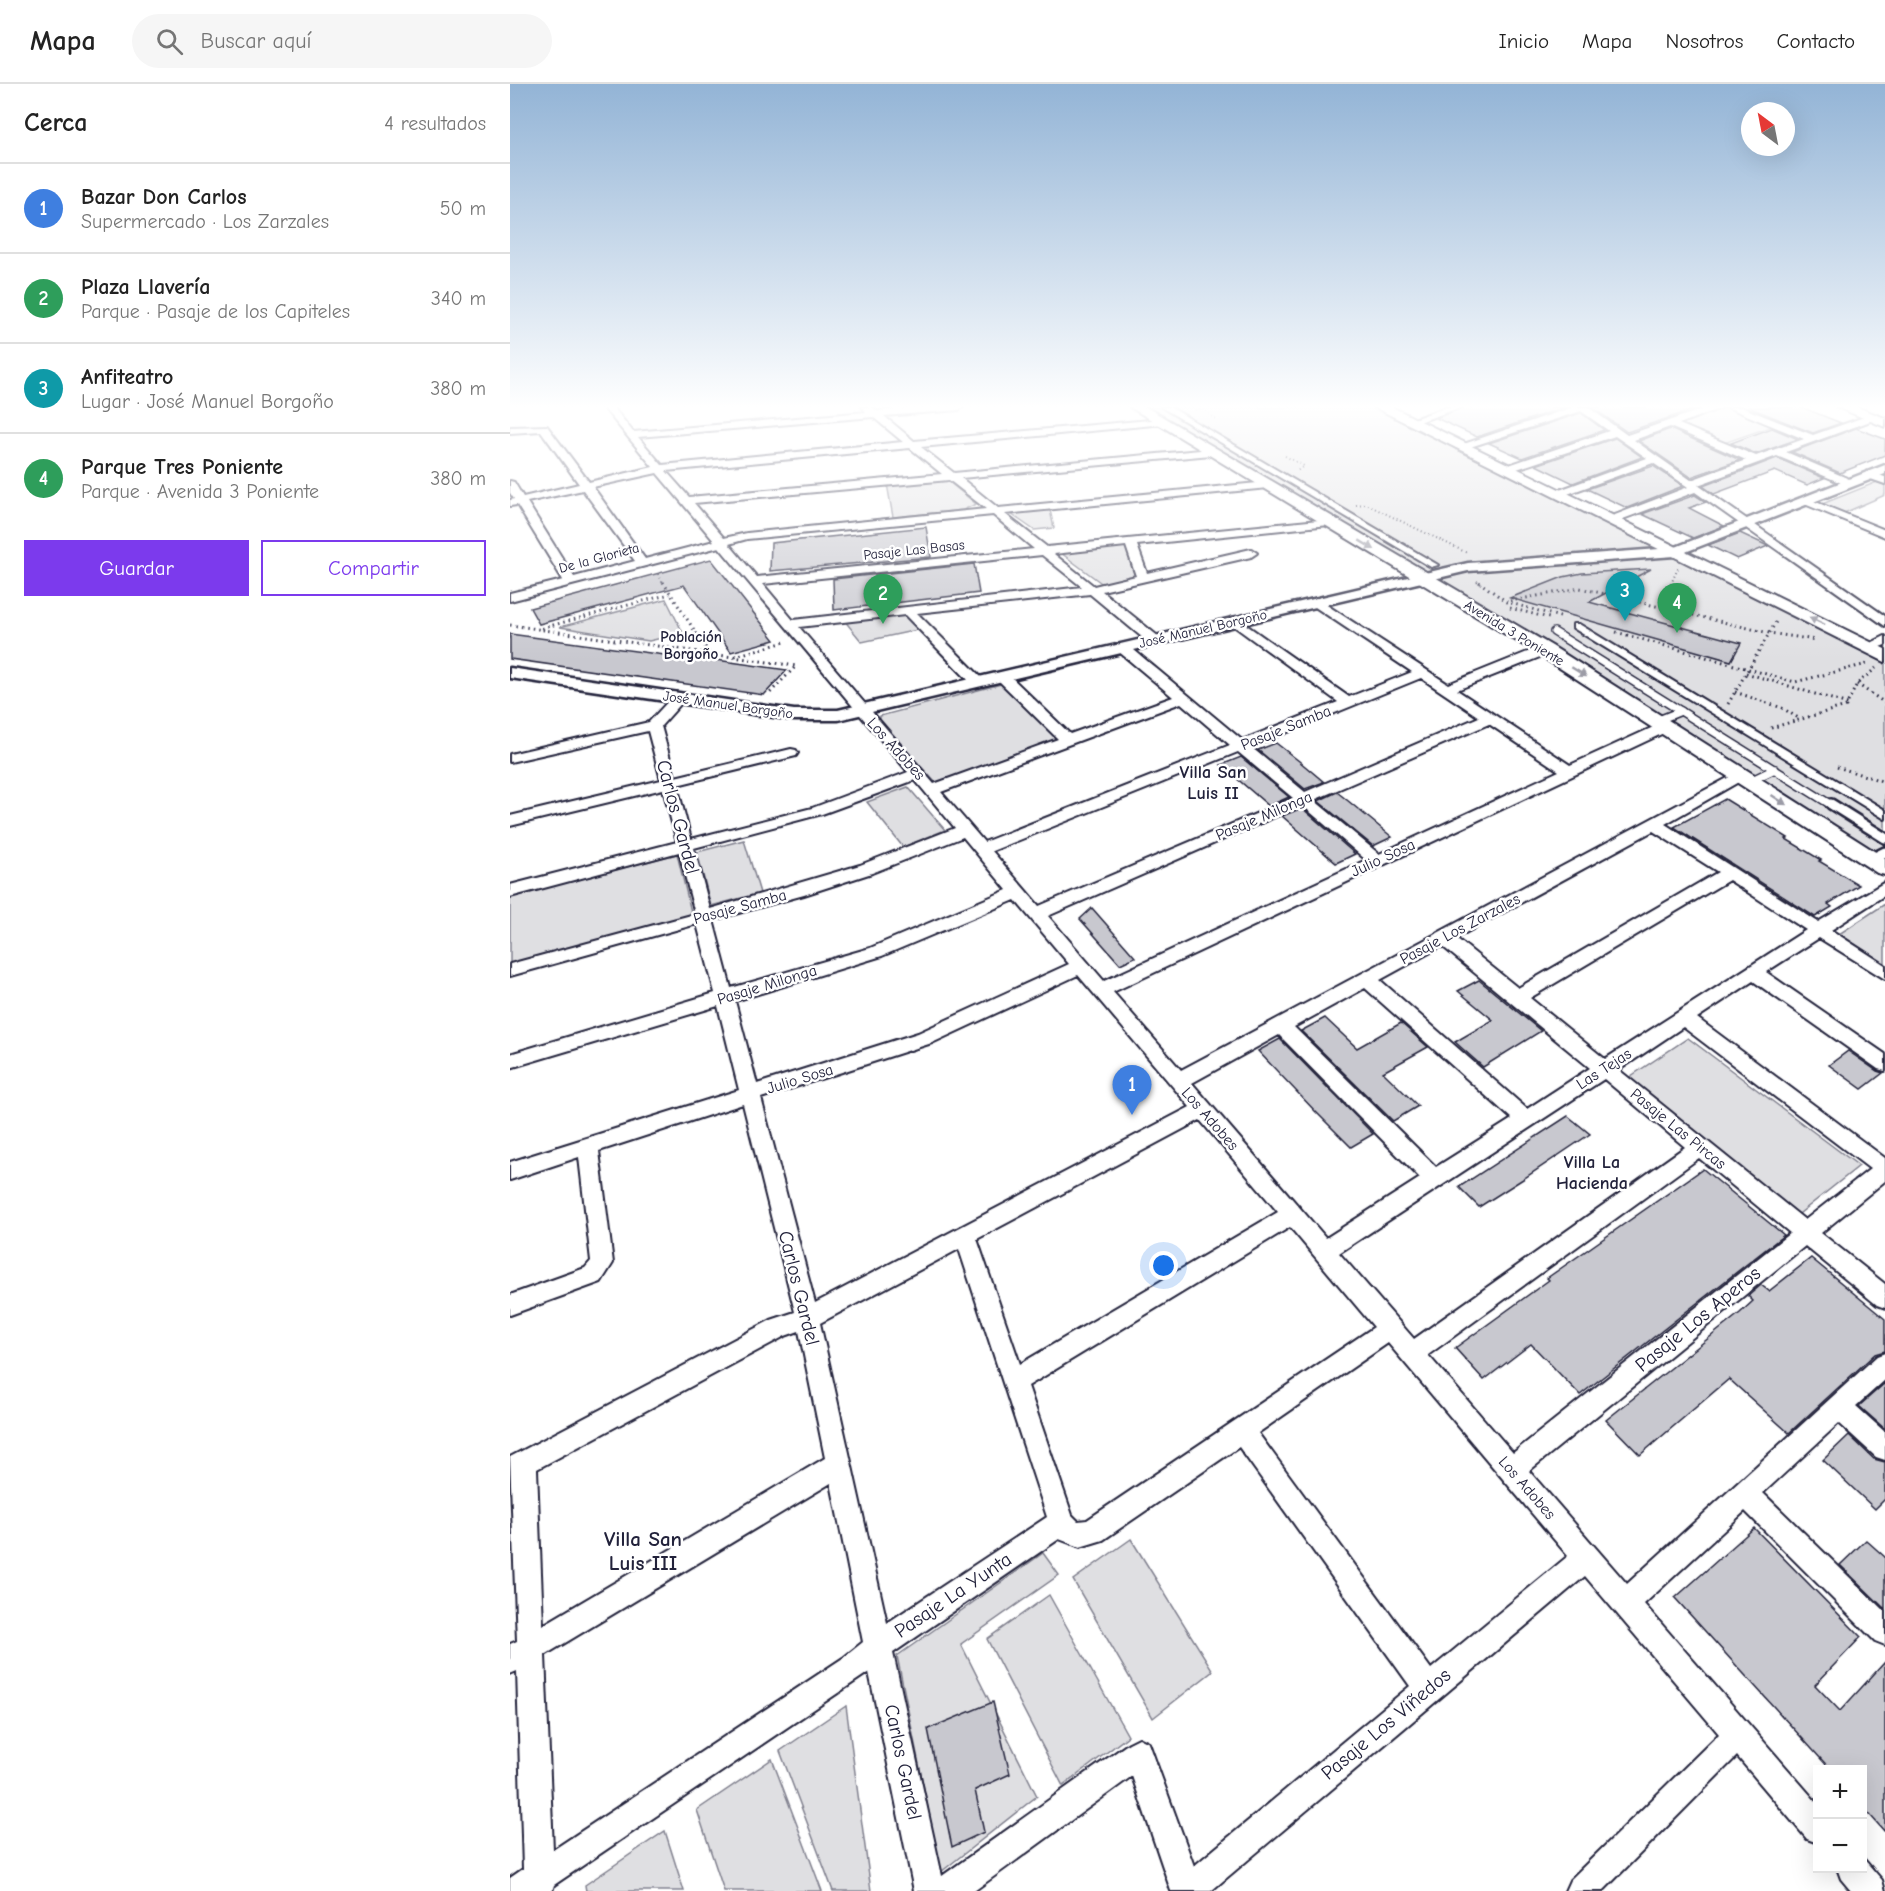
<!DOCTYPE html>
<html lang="es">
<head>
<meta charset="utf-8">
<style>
  :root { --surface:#fff; --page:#f6f6f6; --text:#222; --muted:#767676; --line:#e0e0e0; --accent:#7c3aed }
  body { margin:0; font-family:"Comic Neue",sans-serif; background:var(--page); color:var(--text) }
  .controls { position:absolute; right:18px; bottom:18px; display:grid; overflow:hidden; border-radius:0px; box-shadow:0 6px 24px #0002 }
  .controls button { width:54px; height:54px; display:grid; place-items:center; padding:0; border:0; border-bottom:2px solid var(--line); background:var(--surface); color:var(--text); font:30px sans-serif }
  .compass { position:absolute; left:1231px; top:18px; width:54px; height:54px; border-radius:50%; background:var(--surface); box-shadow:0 6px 24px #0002; rotate:328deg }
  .you { position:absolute; left:654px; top:1182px; width:21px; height:21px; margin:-15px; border:4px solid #fff; border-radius:50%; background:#1a73e8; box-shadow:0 0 0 9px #1a73e833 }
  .badge { display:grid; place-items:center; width:39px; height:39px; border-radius:50%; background:var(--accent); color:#fff; font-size:20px; font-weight:700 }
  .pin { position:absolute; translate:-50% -50px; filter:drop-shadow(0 2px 3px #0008) }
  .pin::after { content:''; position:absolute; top:32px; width:21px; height:18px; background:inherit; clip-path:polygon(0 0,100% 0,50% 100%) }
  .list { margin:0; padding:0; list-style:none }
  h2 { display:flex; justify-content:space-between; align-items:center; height:78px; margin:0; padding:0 24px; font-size:26px }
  h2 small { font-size:20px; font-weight:400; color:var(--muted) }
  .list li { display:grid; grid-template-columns:39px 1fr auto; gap:18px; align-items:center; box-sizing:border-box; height:90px; padding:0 24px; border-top:2px solid var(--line) }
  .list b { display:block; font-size:22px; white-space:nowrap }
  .list p { margin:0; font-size:20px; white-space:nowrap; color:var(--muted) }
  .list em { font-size:20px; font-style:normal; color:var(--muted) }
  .actions { display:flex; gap:12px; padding:18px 24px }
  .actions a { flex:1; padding:14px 0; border:2px solid var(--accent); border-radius:0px; text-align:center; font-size:21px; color:var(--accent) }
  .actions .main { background:var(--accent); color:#fff }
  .icon { flex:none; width:33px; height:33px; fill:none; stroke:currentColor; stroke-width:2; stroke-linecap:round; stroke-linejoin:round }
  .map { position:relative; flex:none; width:1375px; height:1807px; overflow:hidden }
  header { display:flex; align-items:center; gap:36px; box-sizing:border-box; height:84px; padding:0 30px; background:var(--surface); border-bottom:2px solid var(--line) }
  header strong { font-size:28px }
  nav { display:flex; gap:33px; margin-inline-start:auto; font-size:21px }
  .search { width:420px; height:54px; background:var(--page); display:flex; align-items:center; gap:15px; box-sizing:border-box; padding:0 21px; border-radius:33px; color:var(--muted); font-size:22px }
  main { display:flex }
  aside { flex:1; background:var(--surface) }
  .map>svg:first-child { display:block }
</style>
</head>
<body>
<header>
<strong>Mapa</strong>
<div class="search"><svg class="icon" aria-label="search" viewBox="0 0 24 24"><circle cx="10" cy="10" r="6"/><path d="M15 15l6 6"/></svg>Buscar aquí</div>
<nav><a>Inicio</a><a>Mapa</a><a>Nosotros</a><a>Contacto</a></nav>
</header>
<main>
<aside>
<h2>Cerca<small>4 resultados</small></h2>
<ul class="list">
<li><span class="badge" style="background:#3f7fe0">1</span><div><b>Bazar Don Carlos</b><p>Supermercado · Los Zarzales</p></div><em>50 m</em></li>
<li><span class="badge" style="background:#2e9e5b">2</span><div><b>Plaza Llavería</b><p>Parque · Pasaje de los Capiteles</p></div><em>340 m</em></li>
<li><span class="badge" style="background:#0f9aa8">3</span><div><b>Anfiteatro</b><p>Lugar · José Manuel Borgoño</p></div><em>380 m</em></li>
<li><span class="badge" style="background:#2e9e5b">4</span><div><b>Parque Tres Poniente</b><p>Parque · Avenida 3 Poniente</p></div><em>380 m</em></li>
</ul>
<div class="actions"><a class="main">Guardar</a><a>Compartir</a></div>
</aside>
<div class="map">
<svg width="1375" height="1807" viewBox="0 0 1375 1807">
  <rect width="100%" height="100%" fill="#fff"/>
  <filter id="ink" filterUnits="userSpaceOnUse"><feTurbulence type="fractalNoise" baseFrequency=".0167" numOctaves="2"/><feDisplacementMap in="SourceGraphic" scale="12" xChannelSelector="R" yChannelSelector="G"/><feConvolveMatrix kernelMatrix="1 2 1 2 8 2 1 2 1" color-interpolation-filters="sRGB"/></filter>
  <g filter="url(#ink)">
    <g fill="#dfdfe2" stroke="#80808e" stroke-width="1.5">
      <path d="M633,323H864L1375,578V778Z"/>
      <path d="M1217,324L1263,342L1211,360L1165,341Z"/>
      <path d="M434,394L466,420L453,426L383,433L377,400Z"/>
      <path d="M1367,398L1375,401V411L1334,429L1312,420Z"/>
      <path d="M540,426L544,444L524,446L501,430Z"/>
      <path d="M615,462L629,492L594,501L551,469Z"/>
      <path d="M156,515L173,549L139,557L50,543Z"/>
      <path d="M397,529L412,545L352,558L334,536Z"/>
      <path d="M491,600L550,654L426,699L370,637V632Z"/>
      <path d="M398,703L435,746L393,763L357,718Z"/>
      <path d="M234,756L250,809L201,822L187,768Z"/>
      <path d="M167,770L182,832L0,882V813Z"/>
      <path d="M1375,820V880L1329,850Z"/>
      <path d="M1178,954L1349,1082L1285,1133L1115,996Z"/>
      <path d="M621,1455L703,1587L643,1634L563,1496Z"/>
      <path d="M533,1469L549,1491L451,1560L527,1712L431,1788L387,1572Z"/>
      <path d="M539,1511L618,1652L553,1702L477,1555Z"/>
      <path d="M336,1622L361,1807H323L270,1667Z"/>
      <path d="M262,1675L312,1807H214L187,1726Z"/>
      <path d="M155,1747L174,1807H76L75,1801Z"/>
    </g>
    <g fill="#c8c8cf" stroke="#22223b" stroke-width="1.5">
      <path d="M954,323H1055L967,353L926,334Z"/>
      <path d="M1082,323H1181L1182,326L1117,348Z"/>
      <path d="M1238,323H1291L1331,339L1303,349Z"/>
      <path d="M1071,329L1094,346L1012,374L979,359Z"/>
      <path d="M1262,344L1288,355L1246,370L1221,359Z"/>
      <path d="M1346,344L1375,355V371L1330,389L1282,368Z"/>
      <path d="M1160,345L1230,376L1181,393L1129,357Z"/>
      <path d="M1105,354L1132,373L1063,399L1026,381Z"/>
      <path d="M1267,374L1314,394L1297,401L1265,387L1204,410L1193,402Z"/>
      <path d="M1143,382L1173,402L1117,424L1077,405Z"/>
      <path d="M1185,411L1196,418L1179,424L1214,442L1183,454L1132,430Z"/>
      <path d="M416,443L421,473L260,487L261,459Z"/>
      <path d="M1230,449L1258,462L1227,475L1198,461Z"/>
      <path d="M201,475L265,556L221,568L174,501L29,540L20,524Z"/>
      <path d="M464,480L469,509L324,526L323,495Z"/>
      <path d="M1141,485L1079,518L1231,559L1221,577L1000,514L1053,493L1072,489Z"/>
      <path d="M0,550L162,572L164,570L277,586L254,611L0,575Z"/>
      <path d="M766,659L789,677L814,698L795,705L748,666Z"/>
      <path d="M731,673L779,713L759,722L711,681Z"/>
      <path d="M827,708L837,716L882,753L863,762L808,717Z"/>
      <path d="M1215,715L1278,754L1276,755L1311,776L1309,777L1349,801L1318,820L1322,823L1305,833L1164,743Z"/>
      <path d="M792,724L845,770L826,779L772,732Z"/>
      <path d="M582,824L625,873L610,880L570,835Z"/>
      <path d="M969,896L1031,947L973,983L945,958L983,936L948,907Z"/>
      <path d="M815,934L847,964L891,939L918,963L873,988L908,1022L883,1037L791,947Z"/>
      <path d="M770,955L863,1050L841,1063L805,1027L748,967Z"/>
      <path d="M1338,967L1367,987L1373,989L1352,1005L1319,981Z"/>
      <path d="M1058,1032L1080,1050L1013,1095L969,1123L949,1103Z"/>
      <path d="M1193,1085L1274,1151L1070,1311L1021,1260L974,1296L945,1264L1039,1196L1037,1194Z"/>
      <path d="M1301,1174L1375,1235V1267L1365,1270L1279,1349L1219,1295L1130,1371L1096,1336L1230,1229L1243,1217L1238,1212L1251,1201L1259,1207Z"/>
      <path d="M1375,1299V1345L1349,1322Z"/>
      <path d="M1339,1351L1364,1375L1375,1378V1415L1365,1425L1313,1376Z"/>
      <path d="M1244,1444L1351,1553L1305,1601L1330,1627L1375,1578V1748L1353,1723V1686H1321L1165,1514Z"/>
      <path d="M1356,1456L1375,1473V1525L1330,1481Z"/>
      <path d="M483,1618L500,1690L465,1706L474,1748L442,1763L418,1645Z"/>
    </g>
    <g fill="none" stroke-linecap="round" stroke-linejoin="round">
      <defs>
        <g id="service-far1">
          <path d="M1044,548L1323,722"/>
          <path d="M1146,637L1171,627"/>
          <path d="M1240,697L1265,685"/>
        </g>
        <g id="service">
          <path d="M1321,720L1375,754"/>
          <path d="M1361,775L1375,768"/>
        </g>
        <g id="pedestrian">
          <path d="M651,323H660L928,481L921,483Z"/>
          <path d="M1063,540H1069L1375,726V735L1063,544Z"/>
        </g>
        <g id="minor">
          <path d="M93,323H103L123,348L356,328L352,323H362L367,327L410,323H453L449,326L374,332L404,357L651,335L656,338L654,340L411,363L444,389L701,365L706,368L701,371L451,394L488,424L758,398L763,401L758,404L495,430L537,463L819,435L825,438L819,441L627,461L637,489L741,465L747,469L741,473L592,507L649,553L650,556L644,560L639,559L580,510L407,529L473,595L475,598L468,602L463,601L395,531L289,543L424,700L548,655L487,595L485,592L487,589H497L560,650L663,613L608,567L606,564L608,561H618L732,656L828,618L721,540L719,537L721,534L725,533L839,613L902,588L802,521L800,518L806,514L938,600L1030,563H1040L1042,566L1040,569L947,606L1060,681L1150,640H1160L1162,643L1160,646L603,908L671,986L1227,689H1237L1239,692L1155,740L1308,838L1375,798V811L1321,846L1375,881V895L1309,854L1256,888L1375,970V987L1368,985L1243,897L1187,934L1375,1074V1097L1311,1149L1375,1200V1224L1367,1221L1295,1162L1019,1387L1117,1500L1367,1272L1375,1269V1296L1346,1322L1375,1348V1376L1366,1373L1329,1339L1253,1409L1375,1528V1561L1365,1557L1235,1427L1134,1520L1308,1720V1759L1297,1755L1227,1672L1093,1807H1055L1060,1796L1209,1650L1075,1492L701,1807H661L622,1692L464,1807H404L359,1588L44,1801L42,1807H0V1794L13,1785L7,1587L0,1590V1560L7,1557L0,1373L261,1236L285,1228L233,1020L89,1067L103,1179L91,1198L0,1231V1211L75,1184L81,1177L69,1073L0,1096V1078L229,1006L208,922L0,984V970L205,909L187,840L0,892V880L185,830L169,768L0,813V801L167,758L153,705L0,742V732L151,696L138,647L0,678V670L139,638L164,611L169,610L176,614L151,642L165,693L281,665L286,666L288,669L286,672L167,701L181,755L302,724L398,688L209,463L0,517V509L53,496L7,421L0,422V416L4,415L0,409V397L4,398L13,413L69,400L31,347L0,349V343L37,342L79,398L143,383ZM363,333L393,358L152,381L128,353ZM400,364L432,390L179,413L156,387ZM147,389L204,457L135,475L83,403ZM439,396L476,425L237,449L214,454L184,419ZM73,406L125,477L64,493L17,418ZM483,431L524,465L247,493L219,460L237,455ZM616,462L626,492L584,502L544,470ZM532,471L572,503L283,536L253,500ZM911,594L969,633L795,708L741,663ZM671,619L720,661L474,758L431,708ZM979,640L1049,687L869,770L804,716ZM728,668L783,714L529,822L482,767ZM405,696L445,744L350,781L200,825L184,764L312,730ZM792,721L856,776L594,897L538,832ZM1143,747L1208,788L1008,904L946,854ZM453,753L497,806L360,864L221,904L203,836L294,811L362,789ZM1219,796L1296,846L1095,975L1020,914ZM505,816L559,880L408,949L247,1000L225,917L372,872ZM932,862L1080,984L1017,1025L870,896ZM568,891L680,1023L305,1219L251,1014L422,959ZM855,904L1002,1035L926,1083L784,943ZM1173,943L1360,1085L1295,1136L1109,986ZM769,951L910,1094L816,1154L682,999ZM1094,995L1175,1063L904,1255L829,1169ZM690,1036L768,1128L510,1280L467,1155ZM1189,1074L1280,1149L1003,1369L918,1271ZM780,1143L864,1243L577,1436L568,1437L562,1431L518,1302ZM449,1165L537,1433L377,1539L310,1239ZM289,1247L315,1374L33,1541L27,1385L275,1252ZM878,1259L1058,1472L921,1585L748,1349ZM729,1363L900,1602L684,1782L639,1659L629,1654L619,1659L432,1792L383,1569L549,1455L570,1463L593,1456ZM321,1399L353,1558L333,1574L43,1766L35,1571Z"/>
          <path d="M937,323H952L903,340L895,338Z"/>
          <path d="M1063,323H1078L1117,351L1199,323H1214L1169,340L1246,372L1294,355L1217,323H1231L1303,351L1357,332H1363V336L1276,368L1344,397V401H1336L1267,372L1188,401L1375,532V542L1185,408L1105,438H1097V434L1178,403L1143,379L1052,412H1044V408L1137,374L1105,352L1001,387H993V383L1099,347L1071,327L954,365L945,363ZM1160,343L1236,376L1181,396L1124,356Z"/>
          <path d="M1359,388L1375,393V400L1355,393V389Z"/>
          <path d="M1296,414L1375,446V453L1292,419L1291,417Z"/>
          <path d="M1375,552V561L1360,567L1353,563Z"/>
          <path d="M1352,1773L1372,1796L1375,1807H1341L1331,1795L1327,1784H1352Z"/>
        </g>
        <path id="tertiary" d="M1375,381V390L1165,472L958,487L328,636H284L0,594V584L284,626H328L958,479L1163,464Z"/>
        <g id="secondary">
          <path d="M620,323H636L1042,562L1375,774V791L1367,789L1028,570Z"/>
          <path d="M864,323H882L1375,565V578Z"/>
          <path d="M1327,323H1347L1375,334V343Z"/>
        </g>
      </defs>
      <use href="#service-far1" stroke="#22223b" stroke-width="10"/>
      <use href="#service" stroke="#22223b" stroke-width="14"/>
      <use href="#pedestrian" stroke="#22223b" stroke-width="4"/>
      <use href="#minor" stroke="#22223b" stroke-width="4"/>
      <use href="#tertiary" stroke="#22223b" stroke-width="5"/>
      <use href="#secondary" stroke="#22223b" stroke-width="4"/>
      <g stroke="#22223b" stroke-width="2" stroke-dasharray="1 3" stroke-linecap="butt">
        <path d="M685,326L692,324L706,336"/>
        <path d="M775,372L794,382L787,387"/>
        <path d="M846,421L856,420L957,469"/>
        <path d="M148,490L154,500"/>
        <path d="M967,497L971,500"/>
        <path d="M1161,500L1168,484"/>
      </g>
      <g stroke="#22223b" stroke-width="3" stroke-dasharray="1.5 4" stroke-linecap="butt">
        <path d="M153,498L199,569"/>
        <path d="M969,498L997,518L1050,533"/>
        <path d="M1000,517L1070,504L1259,549L1306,556"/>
        <path d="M1151,523L1162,498"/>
        <path d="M1000,524L1039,534"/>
        <path d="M0,541L286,582L258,611"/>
        <path d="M32,544L160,510"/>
        <path d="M1106,548L1285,598L1357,580"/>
        <path d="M225,572L275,558"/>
        <path d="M1236,589L1338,620"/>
        <path d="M1347,600L1375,619"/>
        <path d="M1225,608L1272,624L1290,635"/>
        <path d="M1218,620L1267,536"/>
        <path d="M1261,644L1336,622L1347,600L1366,584"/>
        <path d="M1327,683L1375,698"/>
      </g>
      <use href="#service-far1" stroke="#fff" stroke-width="7"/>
      <use href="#service" stroke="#fff" stroke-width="9"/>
      <use href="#pedestrian" fill="#fff" fill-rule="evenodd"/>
      <use href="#minor" fill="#fff" fill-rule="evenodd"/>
      <use href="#tertiary" fill="#fff" fill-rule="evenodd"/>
      <use href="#secondary" fill="#fff" fill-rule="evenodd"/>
    </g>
    <defs><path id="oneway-solid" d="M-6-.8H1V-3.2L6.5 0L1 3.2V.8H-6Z" transform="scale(1.5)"/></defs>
    <g fill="#9c9ca7">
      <use href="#oneway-solid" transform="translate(857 461) rotate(31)"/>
      <use href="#oneway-solid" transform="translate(1307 537) rotate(-154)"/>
      <use href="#oneway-solid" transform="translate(1069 588) rotate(32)"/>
      <use href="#oneway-solid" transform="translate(1269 716) rotate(33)"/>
    </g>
  </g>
  <linearGradient id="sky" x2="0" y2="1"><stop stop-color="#93b4d6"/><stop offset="0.56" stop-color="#fff"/><stop offset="1" stop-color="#fff" stop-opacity="0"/></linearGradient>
  <rect width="1375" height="576" fill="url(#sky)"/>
  <g text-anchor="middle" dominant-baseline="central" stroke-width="5" stroke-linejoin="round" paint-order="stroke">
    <g font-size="14" fill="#22223b" stroke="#fff">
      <text transform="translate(404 466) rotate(-6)">Pasaje Las Basas</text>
      <text transform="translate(89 474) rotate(-15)">De la Glorieta</text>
      <text transform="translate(693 545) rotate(-13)">José Manuel Borgoño</text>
      <text transform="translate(1004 549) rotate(31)">Avenida 3 Poniente</text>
      <text transform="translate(218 621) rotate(8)">José Manuel Borgoño</text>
    </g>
    <g font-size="15" font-weight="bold" fill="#22223b" stroke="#fff">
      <text x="181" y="553">Población<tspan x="181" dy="17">Borgoño</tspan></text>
    </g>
    <g font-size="16" fill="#22223b" stroke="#fff">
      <text transform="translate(776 644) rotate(-22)">Pasaje Samba</text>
      <text transform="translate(386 665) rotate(48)">Los Adobes</text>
      <text transform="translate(754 732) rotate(-23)">Pasaje Milonga</text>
      <text transform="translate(873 774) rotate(-25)">Julio Sosa</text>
      <text transform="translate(230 823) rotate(-15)">Pasaje Samba</text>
      <text transform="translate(950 845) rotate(-28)">Pasaje Los Zarzales</text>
      <text transform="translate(257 901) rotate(-17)">Pasaje Milonga</text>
      <text transform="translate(1094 985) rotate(-33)">Las Tejas</text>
      <text transform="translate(290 995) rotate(-17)">Julio Sosa</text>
      <text transform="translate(700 1035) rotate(49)">Los Adobes</text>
      <text transform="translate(1168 1045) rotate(39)">Pasaje Las Pircas</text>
      <text transform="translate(1017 1404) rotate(49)">Los Adobes</text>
    </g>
    <g font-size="18" font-weight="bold" fill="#22223b" stroke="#fff">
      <text x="703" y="688">Villa San<tspan x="703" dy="21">Luis II</tspan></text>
      <text x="1082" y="1078">Villa La<tspan x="1082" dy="21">Hacienda</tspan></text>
    </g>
    <g font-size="20" fill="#22223b" stroke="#fff">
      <text transform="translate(168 733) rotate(75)">Carlos Gardel</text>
      <text transform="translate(289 1204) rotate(76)">Carlos Gardel</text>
      <text transform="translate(1188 1235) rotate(-39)">Pasaje Los Aperos</text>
      <text transform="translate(443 1511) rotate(-34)">Pasaje La Yunta</text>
      <text transform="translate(876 1640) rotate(-40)">Pasaje Los Viñedos</text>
      <text transform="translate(393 1678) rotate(78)">Carlos Gardel</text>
    </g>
    <g font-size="21" font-weight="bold" fill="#22223b" stroke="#fff">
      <text x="133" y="1455">Villa San<tspan x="133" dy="24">Luis III</tspan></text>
    </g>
  </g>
</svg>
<div class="controls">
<button>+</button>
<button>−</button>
</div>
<svg class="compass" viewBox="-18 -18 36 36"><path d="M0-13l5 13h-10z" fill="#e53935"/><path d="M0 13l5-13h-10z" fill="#767676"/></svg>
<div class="you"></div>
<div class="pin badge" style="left:622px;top:1031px;background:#3f7fe0">1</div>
<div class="pin badge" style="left:373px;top:540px;background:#2e9e5b">2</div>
<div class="pin badge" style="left:1115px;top:537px;background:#0f9aa8">3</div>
<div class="pin badge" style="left:1167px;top:549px;background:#2e9e5b">4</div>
</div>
</main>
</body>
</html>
